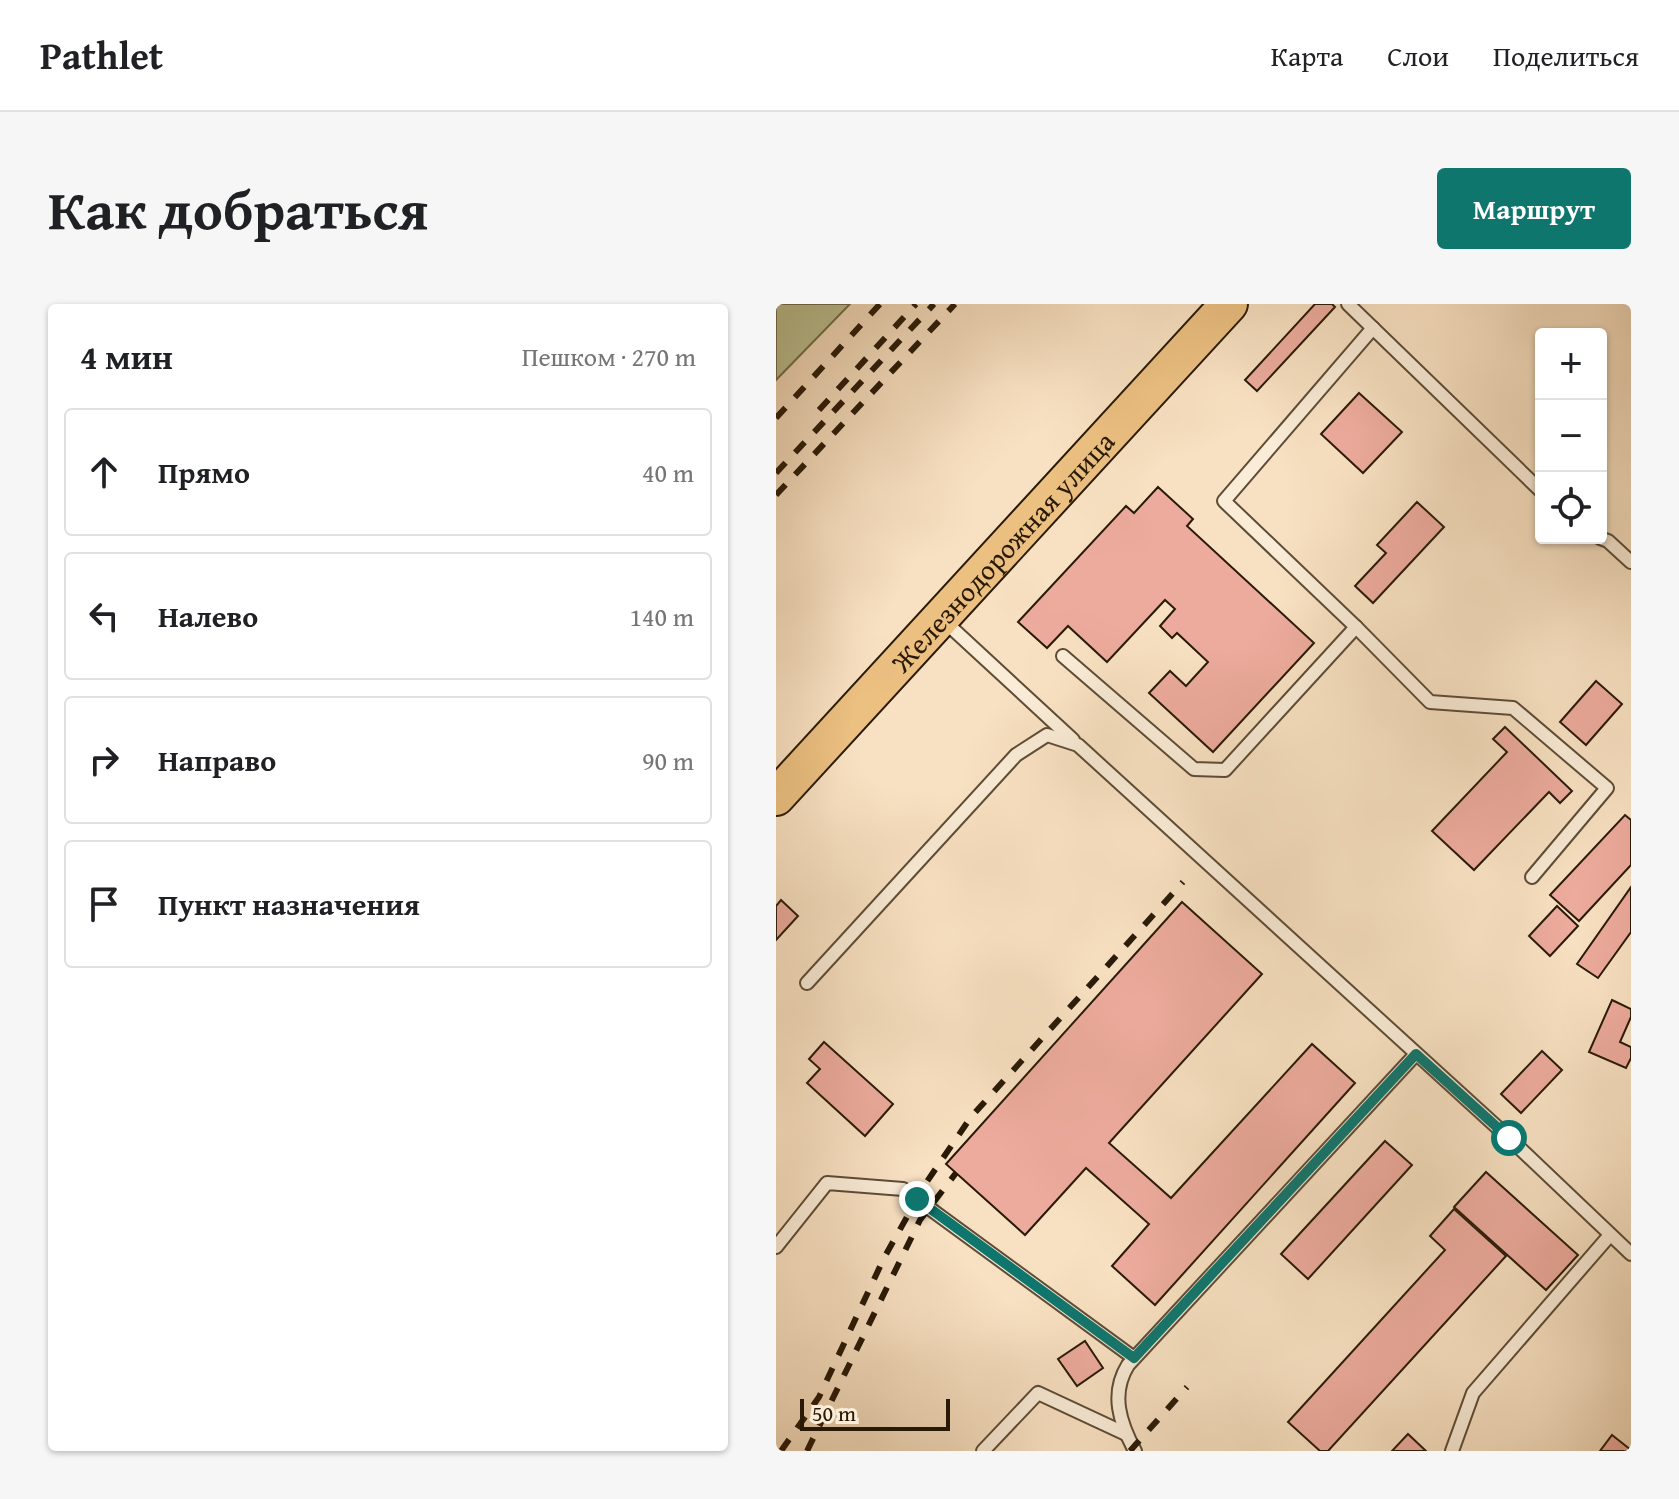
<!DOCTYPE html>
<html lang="ru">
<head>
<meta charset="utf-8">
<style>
  :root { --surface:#fff; --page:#f6f6f6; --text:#202124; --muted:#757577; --line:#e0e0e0; --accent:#0f766e }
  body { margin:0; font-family:"Gentium Book Plus",serif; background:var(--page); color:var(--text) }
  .controls { position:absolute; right:24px; top:24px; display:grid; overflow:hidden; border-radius:8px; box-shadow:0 2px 6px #0004 }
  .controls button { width:72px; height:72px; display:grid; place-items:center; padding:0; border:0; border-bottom:2px solid var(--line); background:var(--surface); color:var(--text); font:40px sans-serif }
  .scale { position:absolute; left:24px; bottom:20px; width:150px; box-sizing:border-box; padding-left:8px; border:4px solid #291a08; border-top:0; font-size:22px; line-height:28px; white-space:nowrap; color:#291a08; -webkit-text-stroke:6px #faecd7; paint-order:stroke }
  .stop { position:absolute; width:24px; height:24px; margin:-18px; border:6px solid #0f766e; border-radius:50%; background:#fff }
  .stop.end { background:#0f766e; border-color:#fff; box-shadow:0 2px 8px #0008 }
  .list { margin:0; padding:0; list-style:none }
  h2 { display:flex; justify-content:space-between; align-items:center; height:104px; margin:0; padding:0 32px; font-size:34px }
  h2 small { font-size:26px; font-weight:400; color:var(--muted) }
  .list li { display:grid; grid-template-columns:52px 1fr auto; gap:24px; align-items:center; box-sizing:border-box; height:128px; margin:0 16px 16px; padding:0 16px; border:2px solid var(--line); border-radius:8px }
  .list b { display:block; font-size:30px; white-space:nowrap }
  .list em { font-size:26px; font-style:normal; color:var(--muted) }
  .icon { flex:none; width:44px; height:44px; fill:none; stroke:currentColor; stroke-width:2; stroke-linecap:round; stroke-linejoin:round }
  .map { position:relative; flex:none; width:855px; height:1147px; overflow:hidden; border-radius:8px }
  header { display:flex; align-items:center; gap:48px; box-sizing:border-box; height:112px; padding:0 40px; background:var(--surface); border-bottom:2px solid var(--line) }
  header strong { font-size:38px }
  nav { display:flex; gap:44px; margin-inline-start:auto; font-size:28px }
  .intro { display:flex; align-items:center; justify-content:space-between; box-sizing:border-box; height:192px; padding:0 48px }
  h1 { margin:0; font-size:56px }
  .button { padding:20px 36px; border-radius:8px; background:var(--accent); color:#fff; font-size:28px; font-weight:700 }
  main { display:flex; gap:48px; padding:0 48px }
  aside { flex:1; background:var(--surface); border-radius:8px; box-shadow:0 2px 6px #0004 }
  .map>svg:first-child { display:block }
</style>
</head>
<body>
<header>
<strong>Pathlet</strong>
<nav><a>Карта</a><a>Слои</a><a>Поделиться</a></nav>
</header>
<div class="intro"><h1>Как добраться</h1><a class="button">Маршрут</a></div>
<main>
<aside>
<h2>4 мин<small>Пешком · 270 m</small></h2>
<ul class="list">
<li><svg class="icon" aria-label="ahead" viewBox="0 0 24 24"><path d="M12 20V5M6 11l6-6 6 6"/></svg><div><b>Прямо</b></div><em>40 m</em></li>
<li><svg class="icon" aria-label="left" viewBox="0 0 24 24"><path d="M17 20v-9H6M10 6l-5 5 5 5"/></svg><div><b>Налево</b></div><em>140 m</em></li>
<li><svg class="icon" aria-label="right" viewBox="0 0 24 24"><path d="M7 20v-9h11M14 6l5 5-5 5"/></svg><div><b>Направо</b></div><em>90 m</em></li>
<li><svg class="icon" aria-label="arrive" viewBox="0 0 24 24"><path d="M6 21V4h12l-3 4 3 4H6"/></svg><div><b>Пункт назначения</b></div></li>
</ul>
</aside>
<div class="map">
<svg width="855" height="1147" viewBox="0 0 855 1147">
  <rect width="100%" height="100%" fill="#f8e1c2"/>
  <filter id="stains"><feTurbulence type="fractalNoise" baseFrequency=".0025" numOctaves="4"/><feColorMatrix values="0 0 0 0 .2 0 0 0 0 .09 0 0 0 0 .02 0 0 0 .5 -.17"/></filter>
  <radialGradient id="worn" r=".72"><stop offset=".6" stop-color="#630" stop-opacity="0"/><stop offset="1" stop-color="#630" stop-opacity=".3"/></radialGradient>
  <path fill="#bcc394" stroke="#726e4e" stroke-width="2" d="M0,0H74L0,76Z"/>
  <g fill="#edab9d" stroke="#291a08" stroke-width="2">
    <path d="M539,0H556L559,3L481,87L469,76Z"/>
    <path d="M583,89L626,128L587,169L545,130Z"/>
    <path d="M382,183L417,215L411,222L538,339L437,448L373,389L394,367L410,382L432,358L401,329L396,334L384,322L399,305L389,296L331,358L292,322L271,344L242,318L350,202L358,209Z"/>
    <path d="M641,198L668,223L597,299L579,282L610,249L601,241Z"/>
    <path d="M820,377L846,400L810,441L784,418Z"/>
    <path d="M729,423L796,487L784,499L773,488L698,566L656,527L731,448L717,435Z"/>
    <path d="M849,511L855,516V561L803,617L774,591Z"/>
    <path d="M855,583V628L822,674L801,660Z"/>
    <path d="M5,596L22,612L0,636V602Z"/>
    <path d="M406,598L486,670L333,839L395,894L536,740L579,779L379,1001L336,962L373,920L310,864L249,931L170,860Z"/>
    <path d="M781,602L802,622L774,652L753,632Z"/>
    <path d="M836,696L855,705V713L844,738L855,743V754L850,764L813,748Z"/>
    <path d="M48,738L117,800L89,832L31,779L44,765L33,755Z"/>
    <path d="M766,747L786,766L745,809L725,790Z"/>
    <path d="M609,837L636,861L532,975L505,950Z"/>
    <path d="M710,868L802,951L770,986L678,903Z"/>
    <path d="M678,905L730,952L552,1147H544L512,1118L669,946L654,932Z"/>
    <path d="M309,1037L327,1064L301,1082L282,1055Z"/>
    <path d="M632,1130L650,1147H616Z"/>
    <path d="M836,1131L855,1146V1147H824Z"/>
  </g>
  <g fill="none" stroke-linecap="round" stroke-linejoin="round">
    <defs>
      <g id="lane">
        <path d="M572,0L765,187"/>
        <path d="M597,24L448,197L580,323L654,398L737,404L831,484L756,573"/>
        <path d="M824,234L832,237L855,258"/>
        <path d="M166,315L297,436"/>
        <path d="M287,352L418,465L449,466L580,323"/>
        <path d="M31,679L240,451L271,431L302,441L733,834L855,950"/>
        <path d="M0,943L51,879L127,885L358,1054"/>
        <path d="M207,1147L262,1089L350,1130"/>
        <path d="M359,1147C344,1119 334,1090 352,1061L640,750"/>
        <path d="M676,1147L697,1089L834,931"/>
      </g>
      <g id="primary">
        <path id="s1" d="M0,493L453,0"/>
      </g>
    </defs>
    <use href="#lane" stroke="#5d4c36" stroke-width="16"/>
    <use href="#primary" stroke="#291a08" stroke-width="40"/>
    <use href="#lane" stroke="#faecd7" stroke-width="12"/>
    <use href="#primary" stroke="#ecc081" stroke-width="36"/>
    <g stroke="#291a08" stroke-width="6" stroke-dasharray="14 14" stroke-linecap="butt">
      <path d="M43,106L140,0"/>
      <path d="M0,114L104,0"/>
      <path d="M0,169L158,0"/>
      <path d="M0,191L179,0"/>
      <path d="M5,1147L43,1093L108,954L150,879L195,813L407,578"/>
      <path d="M31,1147L144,916L180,869"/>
      <path d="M354,1147L411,1083"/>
    </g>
  </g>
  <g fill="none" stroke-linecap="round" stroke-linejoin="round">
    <path stroke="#0f766e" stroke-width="10" d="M141,895L358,1054L640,750L733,834"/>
  </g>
  <g text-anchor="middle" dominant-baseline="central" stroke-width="7" stroke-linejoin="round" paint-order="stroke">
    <g font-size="28" fill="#291a08" stroke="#faecd7">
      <text stroke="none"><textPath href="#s1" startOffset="334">Железнодорожная улица</textPath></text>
    </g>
  </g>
  <rect width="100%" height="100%" filter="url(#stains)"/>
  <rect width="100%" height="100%" fill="url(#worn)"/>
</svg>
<div class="controls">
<button>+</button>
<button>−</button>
<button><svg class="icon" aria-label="locate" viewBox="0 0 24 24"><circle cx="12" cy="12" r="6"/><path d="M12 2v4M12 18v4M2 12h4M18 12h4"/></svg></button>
</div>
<div class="scale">50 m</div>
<div class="stop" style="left:733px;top:834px"></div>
<div class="stop end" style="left:141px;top:895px"></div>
</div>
</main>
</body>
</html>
